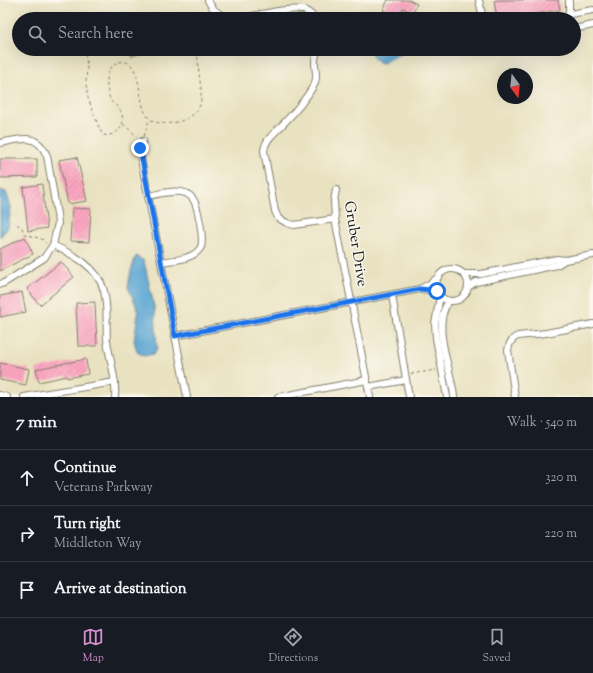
<!DOCTYPE html>
<html lang="en">
<head>
<meta charset="utf-8">
<style>
  :root { --surface:#171b24; --page:#242831; --text:#f1f3f6; --muted:#9ea1a6; --line:#363941; --accent:#d690ce }
  body { margin:0; font-family:"Sorts Mill Goudy",serif; background:var(--page); color:var(--text) }
  .compass { position:absolute; left:497px; top:68px; width:36px; height:36px; border-radius:50%; background:var(--surface); box-shadow:0 4px 16px #0002; rotate:165deg }
  .stop { position:absolute; width:12px; height:12px; margin:-9px; border:3px solid #1a73e8; border-radius:50%; background:#fff }
  .stop.end { background:#1a73e8; border-color:#fff; box-shadow:0 1px 4px #0008 }
  .list { margin:0; padding:0; list-style:none }
  h2 { display:flex; justify-content:space-between; align-items:center; height:52px; margin:0; padding:0 16px; font-size:17px }
  h2 small { font-size:13px; font-weight:400; color:var(--muted) }
  .list li { display:grid; grid-template-columns:26px 1fr auto; gap:12px; align-items:center; box-sizing:border-box; height:56px; padding:0 16px; border-top:1px solid var(--line) }
  .list b { display:block; font-size:15px; white-space:nowrap }
  .list p { margin:0; font-size:13px; white-space:nowrap; color:var(--muted) }
  .list em { font-size:13px; font-style:normal; color:var(--muted) }
  .icon { flex:none; width:22px; height:22px; fill:none; stroke:currentColor; stroke-width:2; stroke-linecap:round; stroke-linejoin:round }
  .map { position:relative; flex:none; width:593px; height:397px; overflow:hidden }
  .search { position:absolute; background:var(--surface); box-shadow:0 4px 16px #0002; left:12px; right:12px; top:12px; height:44px; display:flex; align-items:center; gap:10px; box-sizing:border-box; padding:0 14px; border-radius:22px; color:var(--muted); font-size:15px }
  .sheet { height:220px; background:var(--surface) }
  nav { display:flex; justify-content:space-around; align-items:center; box-sizing:border-box; height:56px; border-top:1px solid var(--line); background:var(--surface); font-size:11px; color:var(--muted) }
  nav a { display:grid; justify-items:center; gap:2px }
  nav .on { color:var(--accent) }
  .map>svg:first-child { display:block }
</style>
</head>
<body>
<div class="map">
<svg width="593" height="397" viewBox="0 0 593 397">
  <defs>
    <pattern id="building-hatch" width="6" height="6" patternUnits="userSpaceOnUse"><rect width="6" height="6" fill="#fba6c1"/><path d="M-1 1l2-2M0 6l6-6M5 7l2-2" fill="none" stroke="#d78ea5"/></pattern>
  </defs>
  <rect width="100%" height="100%" fill="#fbf7ec"/>
  <filter id="ink" filterUnits="userSpaceOnUse"><feTurbulence type="fractalNoise" baseFrequency=".025" numOctaves="2"/><feDisplacementMap in="SourceGraphic" scale="8" xChannelSelector="R" yChannelSelector="G"/><feConvolveMatrix kernelMatrix="1 2 1 2 8 2 1 2 1" color-interpolation-filters="sRGB"/></filter>
  <filter id="wash" filterUnits="userSpaceOnUse"><feTurbulence type="fractalNoise" baseFrequency=".012" numOctaves="4" result="noise"/><feDisplacementMap in="SourceGraphic" scale="16" xChannelSelector="R" yChannelSelector="G"/><feGaussianBlur stdDeviation="0.9" result="paint"/><feColorMatrix in="noise" values="0 0 0 0 0 0 0 0 0 0 0 0 0 0 0 0 0 1.4 0 .05"/><feComposite in="paint" operator="in"/></filter>
  <g filter="url(#wash)">
    <rect width="100%" height="100%" fill="#e9e2c1"/>
    <path fill="#9dbf69" stroke="#5c6e42" d="M132,49H150L151,53L133,58L130,50Z"/>
    <g fill="#5ca6d3" stroke="#3c6178">
      <path d="M370,49H409C401,55 391,57 383,63C374,61 372,57 370,49Z"/>
      <path d="M0,190L6,192L11,207L8,228L0,237Z"/>
      <path d="M136,256L144,261L155,311L157,349L153,354L144,356L137,352L134,341L138,314L136,305L128,287L131,270Z"/>
    </g>
    <g id="blocks">
      <g fill="url(#building-hatch)">
        <path d="M388,0H409L417,4L412,13L403,8L398,18L383,10Z"/>
        <path d="M498,0H558L560,10L507,19L506,15L497,17L494,1Z"/>
        <path d="M77,157L87,201L68,204L59,160Z"/>
        <path d="M0,159H37V177L0,178Z"/>
        <path d="M42,184L47,228L28,231L23,187Z"/>
        <path d="M72,208L91,209L89,242L70,241Z"/>
        <path d="M25,237L33,254L0,271V249Z"/>
        <path d="M61,262L74,277L40,305L27,289Z"/>
        <path d="M22,292L26,312L0,317V296Z"/>
        <path d="M95,302L97,346H78L76,303Z"/>
        <path d="M86,359L88,374L67,378V376L39,382L36,369Z"/>
        <path d="M0,363L29,369L26,385L0,380Z"/>
      </g>
    </g>
  </g>
  <g filter="url(#ink)">
    <use href="#blocks" fill-opacity="0" stroke="#827f6e" stroke-width="1"/>
    <g fill="none" stroke-linecap="round" stroke-linejoin="round">
      <defs>
        <g id="minor">
          <path d="M208,0C213,12 224,18 237,19C255,16 285,7 303,10C308,11 312,15 315,19"/>
          <path d="M479,0L483,19"/>
          <path d="M569,0V14"/>
          <path d="M542,19L593,10"/>
          <path d="M574,29L593,25"/>
          <path d="M317,49C317,53 315,57 315,61C314,70 319,75 314,85C306,99 294,113 283,124C275,133 265,139 264,151L275,211L278,218L287,223L294,225L335,219"/>
          <path d="M474,49H477"/>
          <path d="M143,141L140,148V154L187,397"/>
          <path d="M0,143C21,139 37,132 47,156L57,214L58,223L53,245L44,258L4,283L0,284"/>
          <path d="M336,190L334,201L335,219L370,397"/>
          <path d="M148,196C159,194 175,189 185,193C188,194 191,196 193,199C198,206 204,239 201,247C200,249 198,251 197,252C188,260 172,260 161,262"/>
          <path d="M53,245C74,255 98,267 104,291C108,306 106,324 107,340C109,359 117,378 115,397"/>
          <circle cx="452" cy="285" r="16"/>
          <path d="M463,274H481L557,259L565,260L593,255"/>
          <path d="M468,287L476,282L557,265L565,260"/>
          <path d="M420,289L431,290L439,295"/>
          <path d="M392,295L409,397"/>
          <path d="M440,296L435,324L436,338L447,397"/>
          <path d="M449,301C430,326 452,369 454,397"/>
          <path d="M175,336L420,289L431,283L437,278"/>
          <path d="M368,387L406,380"/>
          <path d="M0,395L7,397"/>
          <path d="M24,397L115,382"/>
          <path d="M278,397L367,380"/>
          <path d="M515,397L508,350L510,343L514,338L518,336L546,333L593,324"/>
        </g>
      </defs>
      <use href="#minor" stroke="#827f6e" stroke-width="8"/>
      <g stroke="#827f6e" stroke-width="1" stroke-dasharray="3 3" stroke-linecap="butt">
        <path d="M123,19C138,13 152,18 168,19C175,19 183,18 190,18L193,19"/>
        <path d="M84,49L87,65L86,84L88,98L100,130L103,135C117,137 127,126 121,112C120,108 114,105 111,101C105,90 104,66 119,62C144,56 136,107 149,118C160,129 191,122 198,109C202,102 201,96 201,88C199,75 198,62 197,49"/>
        <path d="M123,124L138,137"/>
        <path d="M144,136L149,120"/>
        <path d="M17,224L22,228L24,234L42,239L46,243"/>
        <path d="M411,374L436,370"/>
      </g>
      <use href="#minor" stroke="#fff" stroke-width="6"/>
    </g>
  </g>
  <g fill="none" stroke-linecap="round" stroke-linejoin="round" filter="url(#ink)">
    <path stroke="#1a73e8" stroke-width="5" d="M140,148L175,336L420,289L431,290L439,295L437,291"/>
  </g>
  <g text-anchor="middle" dominant-baseline="central" stroke-width="3" stroke-linejoin="round" paint-order="stroke">
    <g font-size="15" fill="#1c1c1c" stroke="#fbf7ec">
      <text transform="translate(355 244) rotate(81)">Gruber Drive</text>
    </g>
  </g>
</svg>
<svg class="compass" viewBox="-18 -18 36 36"><path d="M0-13l5 13h-10z" fill="#e53935"/><path d="M0 13l5-13h-10z" fill="#9ea1a6"/></svg>
<div class="stop" style="left:437px;top:291px"></div>
<div class="stop end" style="left:140px;top:148px"></div>
<div class="search"><svg class="icon" aria-label="search" viewBox="0 0 24 24"><circle cx="10" cy="10" r="6"/><path d="M15 15l6 6"/></svg>Search here</div>
</div>
<section class="sheet">
<h2>7 min<small>Walk · 540 m</small></h2>
<ul class="list">
<li><svg class="icon" aria-label="ahead" viewBox="0 0 24 24"><path d="M12 20V5M6 11l6-6 6 6"/></svg><div><b>Continue</b><p>Veterans Parkway</p></div><em>320 m</em></li>
<li><svg class="icon" aria-label="right" viewBox="0 0 24 24"><path d="M7 20v-9h11M14 6l5 5-5 5"/></svg><div><b>Turn right</b><p>Middleton Way</p></div><em>220 m</em></li>
<li><svg class="icon" aria-label="arrive" viewBox="0 0 24 24"><path d="M6 21V4h12l-3 4 3 4H6"/></svg><div><b>Arrive at destination</b></div></li>
</ul>
</section>
<nav>
<a class="on"><svg class="icon" aria-label="map" viewBox="0 0 24 24"><path d="M3 6l6-2 6 2 6-2v14l-6 2-6-2-6 2zM9 4v14M15 6v14"/></svg>Map</a>
<a><svg class="icon" aria-label="directions" viewBox="0 0 24 24"><path d="M12 3l9 9-9 9-9-9zM9 14v-3h6M13 9l2 2-2 2"/></svg>Directions</a>
<a><svg class="icon" aria-label="saved" viewBox="0 0 24 24"><path d="M7 4h10v16l-5-4-5 4z"/></svg>Saved</a>
</nav>
</body>
</html>
